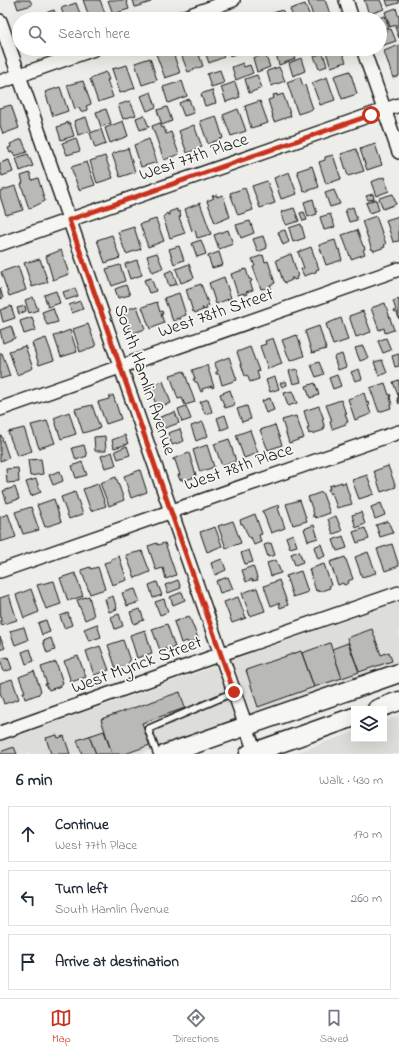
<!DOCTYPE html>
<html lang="en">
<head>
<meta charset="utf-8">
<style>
  :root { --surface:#fff; --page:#f2f2f3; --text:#1f2937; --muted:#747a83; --line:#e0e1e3; --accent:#c8321e }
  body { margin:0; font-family:"Indie Flower",sans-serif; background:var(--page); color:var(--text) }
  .controls { position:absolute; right:12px; bottom:12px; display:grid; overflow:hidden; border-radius:0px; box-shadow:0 4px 16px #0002 }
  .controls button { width:36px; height:36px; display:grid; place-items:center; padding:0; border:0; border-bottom:1px solid var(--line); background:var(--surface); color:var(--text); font:20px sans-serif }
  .stop { position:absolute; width:12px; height:12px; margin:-9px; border:3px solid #c8321e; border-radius:50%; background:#fff }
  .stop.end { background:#c8321e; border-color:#fff; box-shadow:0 1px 4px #0008 }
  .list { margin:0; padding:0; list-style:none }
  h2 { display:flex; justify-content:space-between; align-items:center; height:52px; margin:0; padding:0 16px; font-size:17px }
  h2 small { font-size:13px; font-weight:400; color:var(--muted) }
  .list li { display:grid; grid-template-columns:26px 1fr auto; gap:12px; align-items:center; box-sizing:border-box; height:56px; margin:0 8px 8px; padding:0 8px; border:1px solid var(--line); border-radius:0px }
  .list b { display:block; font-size:15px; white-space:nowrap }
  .list p { margin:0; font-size:13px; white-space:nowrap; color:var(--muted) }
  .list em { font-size:13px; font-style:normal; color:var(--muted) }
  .icon { flex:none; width:22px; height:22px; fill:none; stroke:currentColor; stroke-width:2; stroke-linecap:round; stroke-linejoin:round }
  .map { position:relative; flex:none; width:399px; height:754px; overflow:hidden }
  .search { position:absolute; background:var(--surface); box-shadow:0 4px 16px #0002; left:12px; right:12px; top:12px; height:44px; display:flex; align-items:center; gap:10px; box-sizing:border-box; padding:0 14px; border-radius:22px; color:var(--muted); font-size:15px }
  .sheet { height:244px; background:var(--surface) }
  nav { display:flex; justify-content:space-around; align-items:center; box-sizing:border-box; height:56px; border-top:1px solid var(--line); background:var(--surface); font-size:11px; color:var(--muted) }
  nav a { display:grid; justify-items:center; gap:2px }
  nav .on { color:var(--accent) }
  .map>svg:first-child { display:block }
</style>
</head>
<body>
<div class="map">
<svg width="399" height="754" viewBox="0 0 399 754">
  <rect width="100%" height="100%" fill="#edede9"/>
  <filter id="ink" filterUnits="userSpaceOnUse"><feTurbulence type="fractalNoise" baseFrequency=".025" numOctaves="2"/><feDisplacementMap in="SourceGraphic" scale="8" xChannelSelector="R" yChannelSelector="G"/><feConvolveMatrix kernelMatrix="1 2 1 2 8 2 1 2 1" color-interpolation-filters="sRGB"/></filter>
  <g filter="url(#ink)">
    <g fill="#ddddda">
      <path d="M399,602V663L251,714L232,660Z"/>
      <path d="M216,666L235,721L140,754H0V742Z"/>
      <path d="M399,716V754H292L354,732V739H384V721Z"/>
    </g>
    <g fill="#b9b9b6" stroke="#1c1c1c">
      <path d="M15,0H30L32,5L18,9Z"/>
      <path d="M83,0H100L106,16L96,19H90Z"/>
      <path d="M108,0H126L129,9L113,14Z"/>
      <path d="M133,0H151V2L135,7Z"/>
      <path d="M310,0H325L332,19H314L308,1Z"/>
      <path d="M364,0H380L384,9L369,14Z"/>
      <path d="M386,0H399V3L388,6Z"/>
      <path d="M76,3L82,19H65L61,8Z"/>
      <path d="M305,4L311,19H294L290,9Z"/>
      <path d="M396,8L399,18V24L390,27L385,12Z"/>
      <path d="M54,10L57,19H40L39,15Z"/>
      <path d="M282,10L283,11L286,19H269L267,15Z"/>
      <path d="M36,16L37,19H27Z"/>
      <path d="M385,16L389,28L380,30V19H375Z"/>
      <path d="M399,26V38L395,27Z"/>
      <path d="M391,29L396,41L381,46L380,33Z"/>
      <path d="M399,45V76L393,78L384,51Z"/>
      <path d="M179,49H197L203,66L188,72Z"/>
      <path d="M204,49H221L224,57L209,63Z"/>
      <path d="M228,49H247V50L230,56Z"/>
      <path d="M278,49H291L295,59L279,65L275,50Z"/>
      <path d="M299,49H313V50L301,55Z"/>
      <path d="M334,49H341L346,62L331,67L326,52Z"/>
      <path d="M172,50L180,73L165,78L156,54Z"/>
      <path d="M323,53L327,66L319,69L314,56Z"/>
      <path d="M265,54L270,67L257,72L253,58Z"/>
      <path d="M150,58L157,80L142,85L135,63Z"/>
      <path d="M301,58L305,71L293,76L289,63Z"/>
      <path d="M243,63L244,67L250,65L253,73L236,80L232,67Z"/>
      <path d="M127,65L135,88L120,93L112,69Z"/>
      <path d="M279,67L285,81L271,86L267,71Z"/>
      <path d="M220,70L224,83L211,87L207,74Z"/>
      <path d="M350,71L357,94L342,99L334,76Z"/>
      <path d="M106,72L109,80H107L113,97L98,102L90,79L95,77V76Z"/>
      <path d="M257,75L262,88L249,93L245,79Z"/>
      <path d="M300,77L303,86L305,85L313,109L298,114L287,82Z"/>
      <path d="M327,77L335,100L320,105L312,83Z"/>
      <path d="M83,81L91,104L86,106L88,110L81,112L79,108L75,109L67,85Z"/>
      <path d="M182,81L187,96L168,103L163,87Z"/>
      <path d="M235,82L240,97L226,102L221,87Z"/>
      <path d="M60,87L68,111L53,116L45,92Z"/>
      <path d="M212,90L216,103L205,106L201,94Z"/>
      <path d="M151,92L156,107L147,111L141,96Z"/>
      <path d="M277,94V96L283,94L291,116L274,122L272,116H273L268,100L274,98L273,95Z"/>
      <path d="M189,99L194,113L184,116L179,103Z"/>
      <path d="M130,101L136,115L123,119L118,105Z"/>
      <path d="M260,101L268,123L251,128L245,106Z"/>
      <path d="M11,105L19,128L3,134L0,125V108Z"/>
      <path d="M167,107L172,121L162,125L157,110Z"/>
      <path d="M106,109L111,123L101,127L96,112Z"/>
      <path d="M238,109L246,131L231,136L223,115Z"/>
      <path d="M144,115L149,127L140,130L136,118Z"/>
      <path d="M216,116L223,138L208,144L200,121Z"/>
      <path d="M86,117L91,131L78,135L74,121Z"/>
      <path d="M123,121L128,136L110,143L105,128Z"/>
      <path d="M68,122V124L70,123L74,136L61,140L57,127L66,124V123Z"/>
      <path d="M160,123L162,128L164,127L166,134L171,132L179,154L164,160L152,126Z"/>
      <path d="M194,125L202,147L187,153L179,131Z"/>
      <path d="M101,129L106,144L95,148L90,133Z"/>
      <path d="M76,138L80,151L67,155L62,143Z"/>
      <path d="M22,139L27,152L15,156L13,152L10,153L8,148L11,147L10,144Z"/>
      <path d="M149,139L157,162L141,167L134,145Z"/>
      <path d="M375,144L382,165L367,170L360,149Z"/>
      <path d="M128,148L135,172L120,177L112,154Z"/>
      <path d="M356,149L364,171L348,176L341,154Z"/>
      <path d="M28,154L33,166L20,171L16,158Z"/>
      <path d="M333,155L341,179L326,184L319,162L325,160V157Z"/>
      <path d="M105,156L113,178L97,183L90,161Z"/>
      <path d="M9,160L13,172L2,176L0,169V163Z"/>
      <path d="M87,162L95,185L79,190L71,167Z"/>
      <path d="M312,166L319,187L304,192L297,171Z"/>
      <path d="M289,172L297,194L281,199L274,178Z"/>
      <path d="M30,173L32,180L38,178L45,201L29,209L21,184L23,183L21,176Z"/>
      <path d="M384,177L389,191L376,196L371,182Z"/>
      <path d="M267,181L275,203L260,208L252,186Z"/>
      <path d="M15,186L23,210L6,215L0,196V191Z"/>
      <path d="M245,188L253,210L238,215L230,193Z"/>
      <path d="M334,190L340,204L330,207L325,193Z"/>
      <path d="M373,194L374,199L368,200L366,196Z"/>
      <path d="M393,194L396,204L383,209L379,198Z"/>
      <path d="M217,195V197L223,195L230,217L215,223L207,201L214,198L212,196Z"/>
      <path d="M313,199L317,214L308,217L304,202Z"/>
      <path d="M376,199L379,210L370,213L366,203Z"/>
      <path d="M200,203L211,234L197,238L195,230L192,231L185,209Z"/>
      <path d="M353,207L357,220L349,222L345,210Z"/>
      <path d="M294,208L299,221L286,225L281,212Z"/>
      <path d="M177,209V212L179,211L181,216L179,217L185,233L170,238L163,217L167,213L168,215H169V212Z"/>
      <path d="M304,212L307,220L303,221L300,213Z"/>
      <path d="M330,214L335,227L324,230L320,217Z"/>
      <path d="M376,216L386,244L384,245L385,247L374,251L373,249L372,250L362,221Z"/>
      <path d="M399,216V241L393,242L386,220Z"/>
      <path d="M156,219L164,241L148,247L140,224Z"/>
      <path d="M250,221L254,233L241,238L236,225Z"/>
      <path d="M301,224L305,238L293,242L289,228Z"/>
      <path d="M134,227L141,249L126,254L118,232Z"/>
      <path d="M228,230L233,244L219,249L214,235Z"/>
      <path d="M285,230L289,242L283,245L278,232Z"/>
      <path d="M357,230L363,246H364L365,249L363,250L365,254L351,259L342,235Z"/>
      <path d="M112,235L120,258L105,263L97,240Z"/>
      <path d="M263,236L267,248L258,252L253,239Z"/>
      <path d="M201,240L206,254L197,257L192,243Z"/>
      <path d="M335,240L338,250L340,249L341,252L340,253L342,260L326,265L319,245Z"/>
      <path d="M179,246L184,260L174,264L169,249Z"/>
      <path d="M311,247L319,269L316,270V272L304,276L301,269L304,268L298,252Z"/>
      <path d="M61,250L69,274L53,280L46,256Z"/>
      <path d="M219,252L223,265L212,268L208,256Z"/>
      <path d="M157,253L163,268L152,272L147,256Z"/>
      <path d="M291,254L298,276L296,277L297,279L294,280L293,278H291L292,280L285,283L284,281H283L276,260Z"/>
      <path d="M263,255L265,262L268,261L275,283L270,285L271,288L266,289L265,288L261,289L253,267L255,266L252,259Z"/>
      <path d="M40,259L48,282L32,287L24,263Z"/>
      <path d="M137,260L142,275L130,279L125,264Z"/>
      <path d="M189,264L194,278L181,283L176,269Z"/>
      <path d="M120,265L125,281L112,286L106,269Z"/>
      <path d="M18,266L26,290L9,296L1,272Z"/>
      <path d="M246,269L249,279H251L252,281L250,282L253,290L246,292L247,294L244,295V293L238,295L231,274Z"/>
      <path d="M172,270L177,284L169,286L165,273Z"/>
      <path d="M224,277L231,298L216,304L209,283Z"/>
      <path d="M151,278L156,291L149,293L144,280Z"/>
      <path d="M201,284L209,306L206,307L207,309L204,310L203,308H202L203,310L195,313L194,311L193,312L186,289Z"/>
      <path d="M126,285L130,295L118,298L115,289Z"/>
      <path d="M0,288L3,298L0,299Z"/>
      <path d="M75,288L78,296L66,300L63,292Z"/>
      <path d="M56,291L60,303L48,307L44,295Z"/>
      <path d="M179,293L186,315L180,317L181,319H178L176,318L177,320L173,321L164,298Z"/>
      <path d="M33,297L38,310L29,313L25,300Z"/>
      <path d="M399,299V319L397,312H395L394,311L396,310L393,301Z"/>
      <path d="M80,301L83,309L72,313L69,305Z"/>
      <path d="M157,302L160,312L162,311L163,314H161L164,323L150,329L142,307Z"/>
      <path d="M385,303L394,330L385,333L384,328L379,330L371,308Z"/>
      <path d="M11,306L15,318L3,322L0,310Z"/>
      <path d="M25,306L26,311L19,314L17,308Z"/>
      <path d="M137,306L145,329L131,334L123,311Z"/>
      <path d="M53,308L58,322L47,325L42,312Z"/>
      <path d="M363,311L371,332L356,337L349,316Z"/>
      <path d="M32,317L36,330L24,334L20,321Z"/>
      <path d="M341,318L348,340L333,345L326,324Z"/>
      <path d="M88,324L96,346L80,352L73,329Z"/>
      <path d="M11,326L15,338L3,343L0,330Z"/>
      <path d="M319,326L326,349L312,353L305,331Z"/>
      <path d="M70,330L77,352L61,357L54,336Z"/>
      <path d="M297,335L304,356L290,361L282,340Z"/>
      <path d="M46,338L54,360L39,365L32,343Z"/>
      <path d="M273,338L282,364L268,369L260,346L266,344L265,341Z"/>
      <path d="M386,338L391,350L383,353L378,341Z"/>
      <path d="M25,346L33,368L17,375L9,351Z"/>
      <path d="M363,346L368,358L360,361L355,348Z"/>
      <path d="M250,347L259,371H257L259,379L250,382L247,375L245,376L237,352Z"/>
      <path d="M2,353L10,376L0,379V354Z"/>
      <path d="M342,354L346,367L338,370L334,357Z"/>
      <path d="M399,354V366L395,367L392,356Z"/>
      <path d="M229,357L237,380L222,385L219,374H216V372L218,371L214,363Z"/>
      <path d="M382,360L387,373L379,376L374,362Z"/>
      <path d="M319,362L324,374L316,377L311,365Z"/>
      <path d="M207,365L214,387L212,388V386L202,389L203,391L201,392L197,382H195L193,379H195L192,370Z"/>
      <path d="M297,369L301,382L293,384L289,371Z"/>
      <path d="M359,369L362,379L355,381L351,372Z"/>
      <path d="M184,371L195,402L185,405L182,398L178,399L170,375Z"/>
      <path d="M337,375L341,386L333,389L329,378Z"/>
      <path d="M275,377L279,389L270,392L266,380Z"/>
      <path d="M399,380V404L397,398H399L393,382Z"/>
      <path d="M163,381L171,403L157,407L149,386Z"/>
      <path d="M286,381L287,385L282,387L280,383Z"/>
      <path d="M315,383L319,395L310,398L306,386Z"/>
      <path d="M385,383L389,395L390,394L391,396L390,397L392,405L390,406L391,408L379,412L370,388Z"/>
      <path d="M230,390L235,405L225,408L220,394Z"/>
      <path d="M292,391L297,403L288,406L284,393Z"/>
      <path d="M364,393L367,403L368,402L370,405H368L371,414L355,420L348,399Z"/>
      <path d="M113,395L121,419L106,424L98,402L109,399V397Z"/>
      <path d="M270,398L274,410L266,413L262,401Z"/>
      <path d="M208,399L212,412L205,414L200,402Z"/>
      <path d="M341,400L345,411H346L347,413H345L348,422H346V424L332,429L330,422L332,421L326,405Z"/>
      <path d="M92,405L100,428L83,433L75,409Z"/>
      <path d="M186,406L191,419L182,422L178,409Z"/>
      <path d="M247,406L251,419L242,422L237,409Z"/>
      <path d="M319,406L323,417L324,418L322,419L325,428H323L324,430L312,434L311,433L309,434L307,428H309L304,411Z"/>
      <path d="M69,412L76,434L61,439L54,418Z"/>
      <path d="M175,412L179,423L162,429L159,422L161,421L160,417Z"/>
      <path d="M225,415L229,427L221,430L217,418Z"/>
      <path d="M296,416L304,438L289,443L282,420Z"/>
      <path d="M47,421L55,443L39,448L31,425Z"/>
      <path d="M203,422L208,436L196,441L191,426Z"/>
      <path d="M275,425L282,445L268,450L260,430Z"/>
      <path d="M24,428L32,451L17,456L8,432Z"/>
      <path d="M180,429L184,441L172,445L168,433Z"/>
      <path d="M250,430L258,453L244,458L236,435Z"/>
      <path d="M1,435L9,458L0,461V436Z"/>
      <path d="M125,435L128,444L114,448L112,440Z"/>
      <path d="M105,436L106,451H95L94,437Z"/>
      <path d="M229,439L236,461L222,466L214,444Z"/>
      <path d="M84,445L87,456L76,460L72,448Z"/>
      <path d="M207,445L214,467L200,472L193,450Z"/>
      <path d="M127,446L130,455L118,459L115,451Z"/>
      <path d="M112,452L116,465L105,468L101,456Z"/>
      <path d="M189,453L196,475H195V477L183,481L182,479L180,480L178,475H180L175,460H173V459Z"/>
      <path d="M41,459L43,474L30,476L28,460Z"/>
      <path d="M82,462L87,475L76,478L72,466Z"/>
      <path d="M388,466L396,487L381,492L374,471Z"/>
      <path d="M18,468L19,482L7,483L6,469Z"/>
      <path d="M140,470L147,492L131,498L124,476Z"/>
      <path d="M60,471L63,481L53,485L49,475Z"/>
      <path d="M367,475L374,494L359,499L352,480Z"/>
      <path d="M116,477L124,500L109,506L100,483Z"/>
      <path d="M36,479L41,492L31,496L26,482Z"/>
      <path d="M342,482V484L345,482L352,504L337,508L332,493L330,494L328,489H330L329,486Z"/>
      <path d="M98,484L106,506L91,511L83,489Z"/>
      <path d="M15,487L19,499L7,503L3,491Z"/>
      <path d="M75,492L83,514L69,519L61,497Z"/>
      <path d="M322,492L330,513L316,518L315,516L313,517V514H314L308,497Z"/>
      <path d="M54,499L61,522L45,527L37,505Z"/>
      <path d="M300,500L307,521L293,525L286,504Z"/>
      <path d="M381,503L385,515L375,519L371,507Z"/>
      <path d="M279,505L280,507L278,508L285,528L271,533L263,512H262V511Z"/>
      <path d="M31,507L39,530L23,534L15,512Z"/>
      <path d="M361,512L365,524L356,528L352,515Z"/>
      <path d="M8,514L16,537L0,542V517Z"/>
      <path d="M255,514L262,534L259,535L261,542L254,545L251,537L249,538L243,524H241L240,520Z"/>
      <path d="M336,516L342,531L333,534L328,519Z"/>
      <path d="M233,521L241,543L226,548L218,526Z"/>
      <path d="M388,521L393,533L380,537L376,525Z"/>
      <path d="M314,525L318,538L308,541L304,529Z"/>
      <path d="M215,527L222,546L207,552L200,532Z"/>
      <path d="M365,528L369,539L357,543L353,532Z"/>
      <path d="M293,534L297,546L290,548L286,537Z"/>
      <path d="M343,536L347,548L337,551L333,540Z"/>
      <path d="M157,543V545L165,543L176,575L166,579L163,568L156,570L148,546Z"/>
      <path d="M271,543L275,555L268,557L264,545Z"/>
      <path d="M321,544L325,556L318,559L314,547Z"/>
      <path d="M392,544L399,566L385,571L377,549Z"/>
      <path d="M249,550L253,562L245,564L241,553Z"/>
      <path d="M142,551L150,572L135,578L126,555Z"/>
      <path d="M299,551L303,562L295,565L291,554Z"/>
      <path d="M368,552L376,573L362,577L355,557Z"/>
      <path d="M119,556L127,580L112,585L104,563L111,561V559Z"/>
      <path d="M345,557L353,579L348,581L349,583L344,585L343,583L338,585L330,562Z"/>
      <path d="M222,559L226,570L215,575L211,563Z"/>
      <path d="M276,560L281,573L271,576L267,563Z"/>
      <path d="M324,564L331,585L329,586L330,588L318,592V590L316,591L309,569Z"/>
      <path d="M253,566L258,580L252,581V579L246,582L242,570Z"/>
      <path d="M90,567L91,569L98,567L105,589L90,594L81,570Z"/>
      <path d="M301,571L308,592L293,597L286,576Z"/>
      <path d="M75,573L83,596L68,601L60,578Z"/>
      <path d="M228,577L233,589L220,593L216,581Z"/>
      <path d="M178,580L181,588L168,593L165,585Z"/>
      <path d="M279,580L288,605L280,608L279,603L271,606L264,586Z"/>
      <path d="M54,581L61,604L46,609L37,585Z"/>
      <path d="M157,582L162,595L153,598L149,585Z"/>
      <path d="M257,588L265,611L250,616L242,593Z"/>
      <path d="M31,589L39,612L24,618L16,595Z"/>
      <path d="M135,589L140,602L127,606L122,593Z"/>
      <path d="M182,592L185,600L173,605L170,597Z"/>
      <path d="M9,595L17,620L1,625L0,598Z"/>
      <path d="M89,596L94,616L85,620L77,600Z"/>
      <path d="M113,596L117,609L109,612L105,599Z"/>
      <path d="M238,597L246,618L232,623L224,602Z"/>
      <path d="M164,599L168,612L160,615L155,602Z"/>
      <path d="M140,609L144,620L134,624L130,612Z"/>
      <path d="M68,613L72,625L64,628L60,616Z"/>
      <path d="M119,614L123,626L115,629L111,617Z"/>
      <path d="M189,616L198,638H196L197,640L188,643L187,641L181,643L174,622Z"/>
      <path d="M46,620L50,632L42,635L38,623Z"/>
      <path d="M97,624L101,637L89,641L84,629Z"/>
      <path d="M167,624L175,647L166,650L165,648L160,650L152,629Z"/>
      <path d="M24,627L28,640L15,645L10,631Z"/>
      <path d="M372,629L381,655L389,652L392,661L359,672L347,638Z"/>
      <path d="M145,630L152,653L137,658L130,635Z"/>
      <path d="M0,637L5,648L0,650Z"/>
      <path d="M51,638L55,650L47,653L43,641Z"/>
      <path d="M123,640L130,661L126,666L116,669L108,645Z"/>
      <path d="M330,643L342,678L314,687L302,653Z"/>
      <path d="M348,643L359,672L342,678L332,649Z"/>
      <path d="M100,646L109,670L94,675L86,651Z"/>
      <path d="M30,649L34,661L26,664L22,652Z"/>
      <path d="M301,651L314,687L258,707L246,670Z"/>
      <path d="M78,656L86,677L71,682L64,661Z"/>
      <path d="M8,657L12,669L4,672L0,659Z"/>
      <path d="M56,662L63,683L61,684V686L49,690L48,688H47L45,684H47L41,667Z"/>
      <path d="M34,671L41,691L39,693V694L25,699L23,692H25L19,677Z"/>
      <path d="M12,679L19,699L4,704L0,692V683Z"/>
      <path d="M180,692L185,708L142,723L150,745L125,754H112L101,719Z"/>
      <path d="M104,731L112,754H96L89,736Z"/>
      <path d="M57,735L58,738L64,736L70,754H51L46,738Z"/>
      <path d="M89,736L96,754H82L77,740Z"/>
      <path d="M14,747L17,754H1L0,752Z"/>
    </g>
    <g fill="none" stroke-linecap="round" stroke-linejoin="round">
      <defs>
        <path id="service" d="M157,754L148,729L234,692"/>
        <g id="minor">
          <path d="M346,0L352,19"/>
          <path d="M179,19L233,0"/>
          <path d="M0,21L255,752"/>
          <path d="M363,49L399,152"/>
          <path d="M0,82L94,49"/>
          <path d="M0,244L399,105"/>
          <path d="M0,409L399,269"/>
          <path d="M0,571L399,432"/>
          <path d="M0,733L210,658L399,593"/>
        </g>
        <g id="secondary">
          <path d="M377,709L399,701"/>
          <path d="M166,754L399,673"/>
          <path d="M249,754L354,717"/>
        </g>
      </defs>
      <use href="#service" stroke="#1c1c1c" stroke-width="9"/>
      <use href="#minor" stroke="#1c1c1c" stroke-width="16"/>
      <use href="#secondary" stroke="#1c1c1c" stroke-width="21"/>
      <use href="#service" stroke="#f6f6f2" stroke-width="6"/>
      <use href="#minor" stroke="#f6f6f2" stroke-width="13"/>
      <use href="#secondary" stroke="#f6f6f2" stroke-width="18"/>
    </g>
  </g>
  <g fill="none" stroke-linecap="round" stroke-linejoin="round" filter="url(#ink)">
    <path stroke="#c8321e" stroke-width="5" d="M234,692L69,220L371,115"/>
  </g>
  <g text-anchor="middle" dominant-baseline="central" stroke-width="3.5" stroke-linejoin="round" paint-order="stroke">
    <g font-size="18" fill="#1c1c1c" stroke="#f6f6f2">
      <text transform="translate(194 158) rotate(-19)">West 77th Place</text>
      <text transform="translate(216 314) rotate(-19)">West 78th Street</text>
      <text transform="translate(144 380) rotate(71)">South Hamlin Avenue</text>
      <text transform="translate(239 468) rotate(-19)">West 78th Place</text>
      <text transform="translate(137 666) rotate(-20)">West Myrick Street</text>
    </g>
  </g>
</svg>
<div class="controls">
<button><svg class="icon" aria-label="layers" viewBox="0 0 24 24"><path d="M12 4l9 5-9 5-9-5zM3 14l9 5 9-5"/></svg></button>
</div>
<div class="stop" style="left:371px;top:115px"></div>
<div class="stop end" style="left:234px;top:692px"></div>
<div class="search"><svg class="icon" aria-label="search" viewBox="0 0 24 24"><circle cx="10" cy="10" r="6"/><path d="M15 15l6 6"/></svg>Search here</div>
</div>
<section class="sheet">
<h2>6 min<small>Walk · 430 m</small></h2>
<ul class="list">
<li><svg class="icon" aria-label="ahead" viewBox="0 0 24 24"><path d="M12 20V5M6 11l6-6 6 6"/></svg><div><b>Continue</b><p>West 77th Place</p></div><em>170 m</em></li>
<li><svg class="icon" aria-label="left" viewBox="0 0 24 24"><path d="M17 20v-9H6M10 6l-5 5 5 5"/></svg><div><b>Turn left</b><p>South Hamlin Avenue</p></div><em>260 m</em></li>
<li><svg class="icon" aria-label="arrive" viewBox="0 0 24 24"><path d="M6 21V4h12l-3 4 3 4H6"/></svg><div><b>Arrive at destination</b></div></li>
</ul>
</section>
<nav>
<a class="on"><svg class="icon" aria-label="map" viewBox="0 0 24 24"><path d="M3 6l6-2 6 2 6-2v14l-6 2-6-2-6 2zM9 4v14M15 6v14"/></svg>Map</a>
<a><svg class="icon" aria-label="directions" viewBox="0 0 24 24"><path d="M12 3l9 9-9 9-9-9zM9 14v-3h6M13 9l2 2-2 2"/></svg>Directions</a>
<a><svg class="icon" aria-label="saved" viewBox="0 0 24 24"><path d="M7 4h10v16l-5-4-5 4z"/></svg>Saved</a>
</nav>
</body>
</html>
